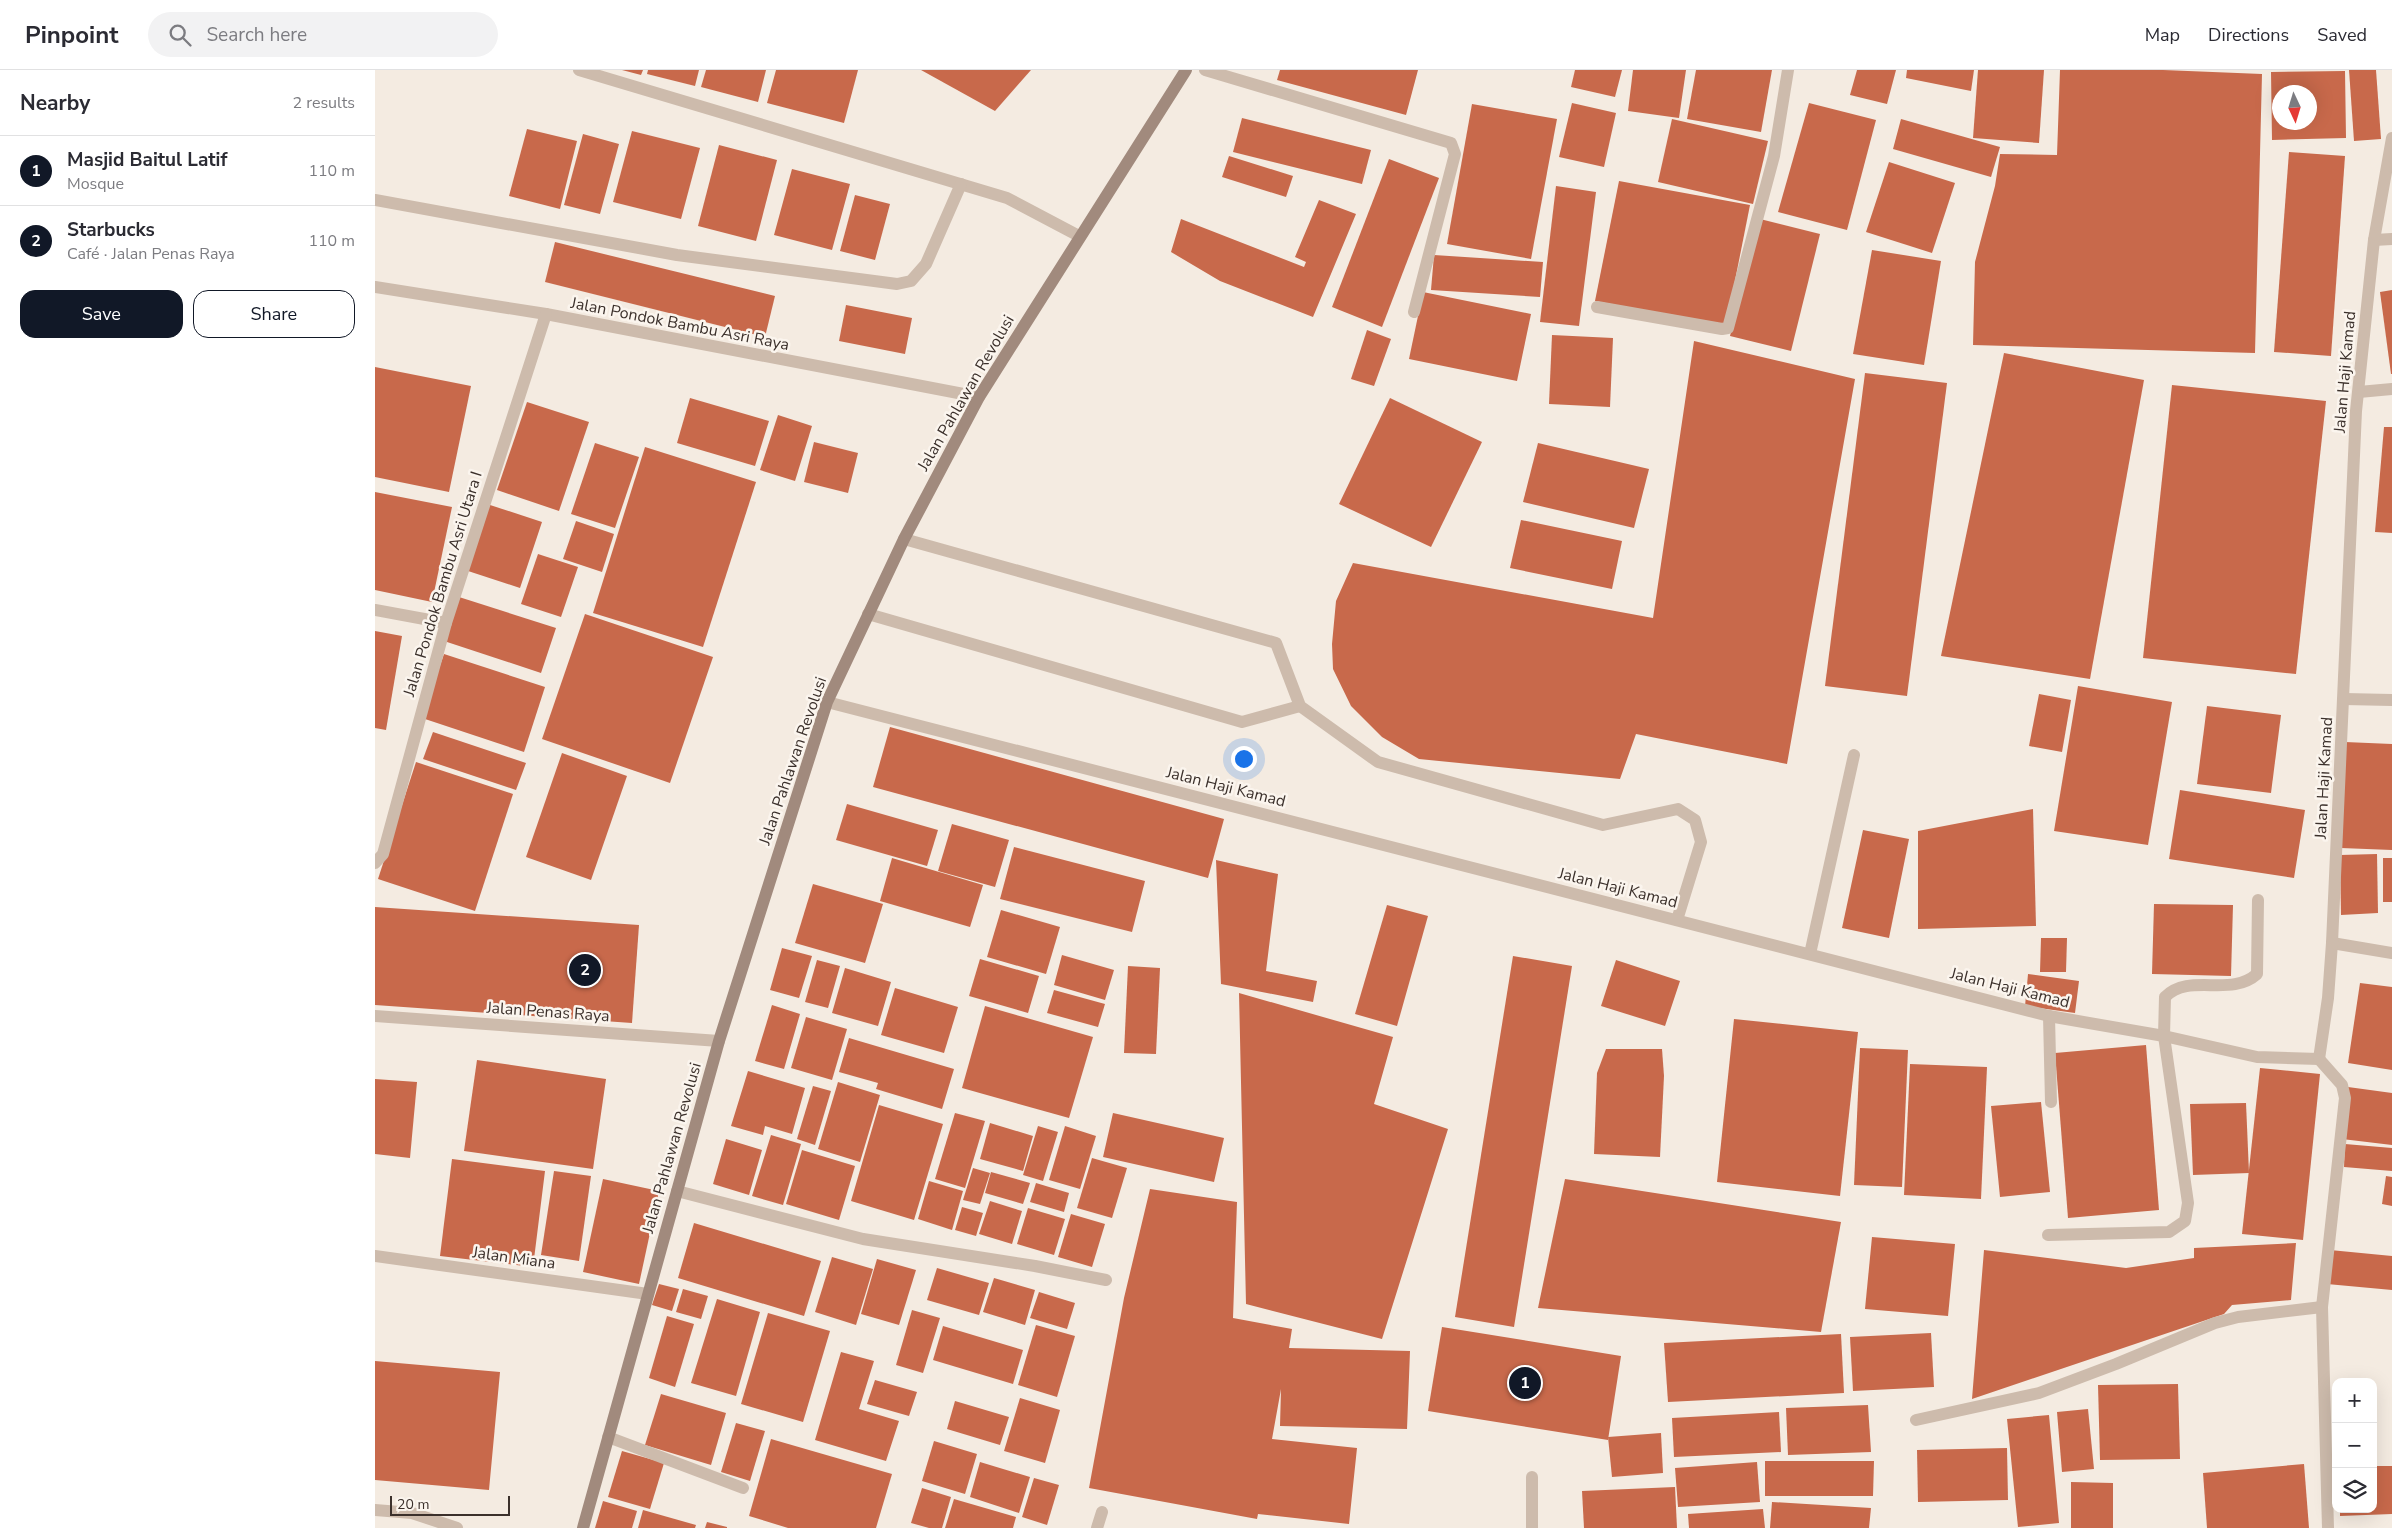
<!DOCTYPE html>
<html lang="en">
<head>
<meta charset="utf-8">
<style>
  :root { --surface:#fff; --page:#f2f2f3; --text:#2b2b33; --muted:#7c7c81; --line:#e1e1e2; --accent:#111827 }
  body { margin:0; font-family:"Nunito Sans",sans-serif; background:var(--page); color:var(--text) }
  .controls { position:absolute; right:15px; bottom:15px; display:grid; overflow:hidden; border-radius:10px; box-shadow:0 5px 20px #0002 }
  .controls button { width:45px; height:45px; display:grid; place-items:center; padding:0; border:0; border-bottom:1px solid var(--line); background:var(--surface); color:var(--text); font:25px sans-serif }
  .compass { position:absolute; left:1897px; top:15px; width:45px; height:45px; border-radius:50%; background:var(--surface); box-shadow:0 5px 20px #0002; rotate:176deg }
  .scale { position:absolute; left:15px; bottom:12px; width:120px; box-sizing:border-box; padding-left:5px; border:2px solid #3b302b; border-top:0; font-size:14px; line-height:18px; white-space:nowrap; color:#3b302b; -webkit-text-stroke:4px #fbf5ee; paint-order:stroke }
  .you { position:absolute; left:868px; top:688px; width:18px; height:18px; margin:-12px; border:4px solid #fff; border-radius:50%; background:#1a73e8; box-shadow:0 0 0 8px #1a73e833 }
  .badge { display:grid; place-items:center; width:32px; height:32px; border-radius:50%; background:var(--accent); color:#fff; font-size:16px; font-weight:700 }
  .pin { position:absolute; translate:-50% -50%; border:2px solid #fff; box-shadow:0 1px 5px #0006 }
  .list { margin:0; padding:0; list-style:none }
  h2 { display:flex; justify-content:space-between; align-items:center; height:65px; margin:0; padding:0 20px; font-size:21px }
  h2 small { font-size:16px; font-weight:400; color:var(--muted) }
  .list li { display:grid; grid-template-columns:32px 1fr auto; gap:15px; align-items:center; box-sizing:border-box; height:70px; padding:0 20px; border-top:1px solid var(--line) }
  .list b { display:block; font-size:19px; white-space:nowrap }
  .list p { margin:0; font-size:16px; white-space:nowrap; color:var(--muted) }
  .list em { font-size:16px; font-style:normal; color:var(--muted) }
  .actions { display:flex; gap:10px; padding:15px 20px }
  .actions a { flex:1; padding:11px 0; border:1px solid var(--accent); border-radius:15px; text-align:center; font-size:18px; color:var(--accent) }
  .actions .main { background:var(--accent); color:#fff }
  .icon { flex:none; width:28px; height:28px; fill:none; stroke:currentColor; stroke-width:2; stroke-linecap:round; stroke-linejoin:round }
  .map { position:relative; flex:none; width:2017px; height:1458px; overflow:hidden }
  header { display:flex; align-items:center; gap:30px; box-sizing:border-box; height:70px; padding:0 25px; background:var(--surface); border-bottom:1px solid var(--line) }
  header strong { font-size:24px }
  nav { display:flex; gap:28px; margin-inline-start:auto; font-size:18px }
  .search { width:350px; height:45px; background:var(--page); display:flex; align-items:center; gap:12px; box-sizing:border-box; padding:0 18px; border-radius:28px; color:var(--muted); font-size:19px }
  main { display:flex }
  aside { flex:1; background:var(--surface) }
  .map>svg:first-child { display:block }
</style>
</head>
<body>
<header>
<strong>Pinpoint</strong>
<div class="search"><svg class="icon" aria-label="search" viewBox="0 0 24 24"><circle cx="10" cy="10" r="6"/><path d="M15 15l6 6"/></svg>Search here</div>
<nav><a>Map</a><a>Directions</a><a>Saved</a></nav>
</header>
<main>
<aside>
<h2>Nearby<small>2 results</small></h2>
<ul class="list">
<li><span class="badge">1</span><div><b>Masjid Baitul Latif</b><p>Mosque</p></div><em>110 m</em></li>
<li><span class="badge">2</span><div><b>Starbucks</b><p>Café · Jalan Penas Raya</p></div><em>110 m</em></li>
</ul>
<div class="actions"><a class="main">Save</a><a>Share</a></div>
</aside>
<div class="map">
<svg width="2017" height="1458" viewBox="0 0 2017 1458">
  <rect width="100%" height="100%" fill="#f4ebe1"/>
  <g fill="#c8694b" fill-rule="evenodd">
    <path d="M247,0H268L266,5Z"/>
    <path d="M273,0H324L320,16L272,4Z"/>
    <path d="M331,0H391L383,32L326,17Z"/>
    <path d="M401,0H483L469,53L392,33Z"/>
    <path d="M546,0H656L620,41Z"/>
    <path d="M905,0H1043L1031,45L902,10Z"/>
    <path d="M1200,0H1247L1240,27L1196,17Z"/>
    <path d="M1258,0H1311L1304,48L1253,41Z"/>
    <path d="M1321,0H1397L1386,62L1312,49Z"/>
    <path d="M1482,0H1521L1512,34L1475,25Z"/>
    <path d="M1532,0H1599L1596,21L1531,8Z"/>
    <path d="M1603,0H1669L1664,73L1598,68Z"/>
    <path d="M1685,0H1788L1887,4L1880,283L1598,275L1600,192L1620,116L1625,84L1682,85Z"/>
    <path d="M1974,0H2001L2006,69L1979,71Z"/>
    <path d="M1970,1L1971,68L1897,70L1896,2ZM1904,22H1934V52H1904Z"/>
    <path d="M1197,33L1241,43L1229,97L1184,87Z"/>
    <path d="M1434,33L1501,50L1472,160L1403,142Z"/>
    <path d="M1097,34L1182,49L1156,189L1072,174Z"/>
    <path d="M867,48L996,80L987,114L858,82Z"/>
    <path d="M1297,49L1393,71L1378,134L1283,112Z"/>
    <path d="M1526,49L1625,77L1616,107L1518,79Z"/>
    <path d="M152,59L202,71L185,139L134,126Z"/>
    <path d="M257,61L325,78L306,149L238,132Z"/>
    <path d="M208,64L244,74L225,144L189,135Z"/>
    <path d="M344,75L402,90L381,171L323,156Z"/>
    <path d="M1914,82L1970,86L1956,286L1899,282Z"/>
    <path d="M854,86L918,106L911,127L847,107Z"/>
    <path d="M1014,89L1064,108L1007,257L957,237Z"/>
    <path d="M1514,92L1580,113L1557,183L1491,162Z"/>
    <path d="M417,99L475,114L457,180L399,165Z"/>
    <path d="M1244,111L1375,135L1351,256L1220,231Z"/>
    <path d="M1181,116L1221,122L1204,256L1165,252Z"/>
    <path d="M480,125L515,134L500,190L465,181Z"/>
    <path d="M944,130L981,144L938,247L845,211L796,182L806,149L929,197L931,192L920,187Z"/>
    <path d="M1385,149L1445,164L1416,281L1355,266Z"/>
    <path d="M180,172L400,226L390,267L170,212Z"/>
    <path d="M1497,180L1566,191L1549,295L1478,284Z"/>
    <path d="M1059,185L1168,192L1165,227L1056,220Z"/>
    <path d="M2017,220V304H2016L2005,222Z"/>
    <path d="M1048,222L1156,244L1142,311L1034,289Z"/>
    <path d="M471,235L537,248L530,284L464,271Z"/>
    <path d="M992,260L1016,269L999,316L976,309Z"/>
    <path d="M1177,265L1238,268L1235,337L1174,334Z"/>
    <path d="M1319,271L1480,309L1412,694L1261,664L1245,709L1044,689L1007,667L976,636L958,599L957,574L961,531L978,493L1278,548Z"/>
    <path d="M1629,283L1769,310L1715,609L1566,586Z"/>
    <path d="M0,297L96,316L74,422L0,407Z"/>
    <path d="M1490,303L1572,313L1532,626L1450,616Z"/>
    <path d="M1797,315L1951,331L1921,604L1768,588Z"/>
    <path d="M315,328L394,351L380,396L302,373Z"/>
    <path d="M1015,328L1107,372L1056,477L964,434Z"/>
    <path d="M152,332L214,352L184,441L122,420Z"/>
    <path d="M403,345L437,356L420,411L385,400Z"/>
    <path d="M2009,357H2017V463L2000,462Z"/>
    <path d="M439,372L483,383L473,423L429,412Z"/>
    <path d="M220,373L264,387L240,458L196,444Z"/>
    <path d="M1163,373L1274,399L1259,458L1148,432Z"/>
    <path d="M270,377L381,412L328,577L218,543Z"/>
    <path d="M0,422L77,437L57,532L0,520Z"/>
    <path d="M112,434L167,452L145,518L90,500Z"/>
    <path d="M1146,450L1247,471L1237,519L1135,498Z"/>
    <path d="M201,451L239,464L227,502L188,489Z"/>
    <path d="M163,484L203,497L186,547L146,534Z"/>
    <path d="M84,527L181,558L166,603L69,571Z"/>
    <path d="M210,544L338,587L295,713L167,669Z"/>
    <path d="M0,561L27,566L11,660L0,658Z"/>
    <path d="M69,584L170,617L149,682L47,648Z"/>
    <path d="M1703,616L1797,632L1773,775L1679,761Z"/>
    <path d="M1664,624L1696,630L1687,682L1654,676Z"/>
    <path d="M1832,636L1906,645L1896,723L1822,714Z"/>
    <path d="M515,657L849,749L833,808L498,717Z"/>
    <path d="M58,662L151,693L141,720L48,689Z"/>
    <path d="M1970,672L2017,674V780L1966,778Z"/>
    <path d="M187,683L252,706L216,810L151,787Z"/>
    <path d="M41,692L138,724L100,841L3,809Z"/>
    <path d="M1805,720L1930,740L1919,808L1794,789Z"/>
    <path d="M472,734L563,760L552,796L461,770Z"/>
    <path d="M1658,739L1661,856L1543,859V761Z"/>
    <path d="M577,754L634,770L620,817L563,801Z"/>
    <path d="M1488,760L1534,769L1514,868L1467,858Z"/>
    <path d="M639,777L770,811L757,862L625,829Z"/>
    <path d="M2002,784L2003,843L1966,845L1965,785Z"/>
    <path d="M517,788L608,815L595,857L505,831Z"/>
    <rect x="2008" y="788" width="9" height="44"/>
    <path d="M841,790L903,804L891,901L942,911L938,932L846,914Z"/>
    <path d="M438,814L508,834L490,893L420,873Z"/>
    <path d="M1779,834L1858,835L1856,906L1777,904Z"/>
    <path d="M1012,835L1053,846L1022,956L980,944Z"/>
    <path d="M0,837L264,855L257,953L0,935Z"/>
    <path d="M626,840L685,857L671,904L612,887Z"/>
    <path d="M1666,868H1692L1691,902H1665Z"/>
    <path d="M407,878L437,886L424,928L395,920Z"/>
    <path d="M687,885L739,900L730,930L679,915Z"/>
    <path d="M1138,886L1197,896L1139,1257L1080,1247Z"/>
    <path d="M605,889L664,906L653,943L594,926Z"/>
    <path d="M442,890L465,896L453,938L430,932Z"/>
    <path d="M1241,890L1305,911L1290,956L1226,936Z"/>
    <path d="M753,896L785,898L781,984L749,983Z"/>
    <path d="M470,898L516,912L503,956L457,943Z"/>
    <path d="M1653,904L1704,911L1700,943L1650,936Z"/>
    <path d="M1985,913L2017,917V1000L1973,993Z"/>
    <path d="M520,918L583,937L569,983L506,965Z"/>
    <path d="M679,920L730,934L723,957L672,943Z"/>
    <path d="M864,923L1018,967L999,1034L1073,1059L1007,1269L871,1234Z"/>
    <path d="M397,935L425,944L409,999L380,991Z"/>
    <path d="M610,936L718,967L694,1048L587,1018Z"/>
    <path d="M431,947L472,959L457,1010L416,998Z"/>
    <path d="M1359,949L1483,962L1465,1126L1342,1112Z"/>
    <path d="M474,968L579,999L567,1039L501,1019L503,1013L464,1002Z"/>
    <path d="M1771,975L1784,1140L1693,1148L1680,983Z"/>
    <path d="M1485,978L1533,980L1527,1117L1479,1115Z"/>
    <path d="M1231,979H1287L1289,1006L1285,1087L1219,1084L1222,1003Z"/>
    <path d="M102,990L231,1009L218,1099L89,1081Z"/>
    <path d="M1535,994L1612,997L1606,1129L1529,1125Z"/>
    <path d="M1885,998L1945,1004L1928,1170L1867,1164Z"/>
    <path d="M373,1001L430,1018L417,1064L390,1056L388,1065L356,1056Z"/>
    <path d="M0,1009L42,1012L35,1088L0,1084Z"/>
    <path d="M463,1012L505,1025L485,1092L443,1079Z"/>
    <path d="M438,1016L456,1021L440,1075L422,1069Z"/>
    <path d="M1973,1017L2017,1023V1075L1967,1069Z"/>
    <path d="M1666,1032L1675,1122L1625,1127L1616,1036Z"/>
    <path d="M1871,1033L1874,1103L1818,1105L1815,1034Z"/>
    <path d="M504,1035L568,1054L539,1150L476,1131Z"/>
    <path d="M580,1043L610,1051L590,1118L560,1109Z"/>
    <path d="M738,1043L849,1068L839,1112L728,1087Z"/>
    <path d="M615,1053L658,1066L648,1101L605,1089Z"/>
    <path d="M663,1056L683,1062L668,1111L648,1105Z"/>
    <path d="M690,1056L721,1066L705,1119L674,1110Z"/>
    <path d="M396,1065L426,1074L408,1135L377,1126Z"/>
    <path d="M351,1069L387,1080L374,1125L338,1114Z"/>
    <path d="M1970,1074L2017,1078V1101L1969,1097Z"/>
    <path d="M427,1080L480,1096L464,1150L411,1134Z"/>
    <path d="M717,1088L752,1098L737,1148L702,1138Z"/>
    <path d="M77,1089L170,1101L158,1197L65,1186Z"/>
    <path d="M598,1098L615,1103L605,1134L588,1130Z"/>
    <path d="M179,1101L216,1106L204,1191L166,1185Z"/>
    <path d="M616,1102L655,1113L648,1134L610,1123Z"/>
    <path d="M2011,1106L2017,1107V1136L2007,1134Z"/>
    <path d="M228,1109L284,1121L264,1214L208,1202Z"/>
    <path d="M1190,1109L1466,1152L1446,1262L1163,1238Z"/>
    <path d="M554,1111L588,1121L577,1160L543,1149Z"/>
    <path d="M661,1113L694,1123L689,1142L655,1132Z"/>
    <path d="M775,1119L862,1132L858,1248L917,1259L914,1278L1035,1281L1032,1359L905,1356L906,1319L897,1369L982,1378L974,1454L883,1444L882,1449L714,1418L749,1228Z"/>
    <path d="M615,1131L647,1141L637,1174L604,1164Z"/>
    <path d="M587,1137L608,1143L601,1166L580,1160Z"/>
    <path d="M653,1138L690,1149L679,1185L642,1174Z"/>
    <path d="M696,1144L730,1154L717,1197L683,1187Z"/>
    <path d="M319,1153L446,1191L429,1246L303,1208Z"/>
    <path d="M1497,1167L1580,1174L1573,1246L1490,1239Z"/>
    <path d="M1921,1173L1916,1230L1857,1235L1849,1244L1597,1329L1609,1180L1751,1198L1819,1188V1178Z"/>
    <path d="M1955,1180L2017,1186V1220L1952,1214Z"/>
    <path d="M457,1187L498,1199L481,1255L440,1242Z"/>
    <path d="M502,1189L541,1200L524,1255L486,1244Z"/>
    <path d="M562,1198L614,1213L604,1245L552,1230Z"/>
    <path d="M619,1208L660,1220L650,1255L608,1242Z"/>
    <path d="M284,1214L304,1219L297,1241L277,1235Z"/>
    <path d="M308,1219L333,1226L326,1249L301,1242Z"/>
    <path d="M664,1222L700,1233L692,1259L655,1248Z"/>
    <path d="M342,1229L385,1242L361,1326L316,1313Z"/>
    <path d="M537,1240L565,1248L548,1303L521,1295Z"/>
    <path d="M393,1243L455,1261L428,1352L366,1334Z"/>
    <path d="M292,1246L319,1254L300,1317L274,1308Z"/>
    <path d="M661,1255L700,1266L682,1327L643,1315Z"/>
    <path d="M568,1256L648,1280L638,1314L558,1290Z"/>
    <path d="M1067,1257L1246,1286L1233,1370L1053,1341Z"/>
    <path d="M1556,1263L1559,1317L1478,1321L1475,1267Z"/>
    <path d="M1466,1264L1469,1323L1293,1332L1289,1273Z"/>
    <path d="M466,1282L499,1291L484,1339L524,1351L511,1391L440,1370Z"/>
    <path d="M0,1291L125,1302L114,1420L0,1410Z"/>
    <path d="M500,1310L542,1322L534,1346L492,1334Z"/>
    <path d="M1803,1314L1805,1389L1725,1390L1723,1315Z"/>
    <path d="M286,1324L351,1343L336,1395L270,1375Z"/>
    <path d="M645,1328L685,1340L670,1393L629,1381Z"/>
    <path d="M580,1331L634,1347L625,1375L572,1359Z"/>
    <path d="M1493,1335L1496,1382L1413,1385L1411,1338Z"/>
    <path d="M1713,1339L1719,1399L1687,1402L1682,1342Z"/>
    <path d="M1404,1342L1406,1382L1299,1387L1297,1348Z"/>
    <path d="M1674,1345L1684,1453L1643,1457L1632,1349Z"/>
    <path d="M361,1353L390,1361L375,1411L346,1402Z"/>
    <path d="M1286,1363L1288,1403L1237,1407L1233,1367Z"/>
    <path d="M396,1369L517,1404L501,1458H413L374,1446Z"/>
    <path d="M559,1371L602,1384L590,1424L547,1411Z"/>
    <path d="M1632,1378L1633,1430L1543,1432L1542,1380Z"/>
    <path d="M247,1381L289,1393L275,1439L233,1427Z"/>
    <path d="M1390,1391H1499L1498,1426H1390Z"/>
    <path d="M605,1392L655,1407L644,1443L595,1427Z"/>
    <path d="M1382,1392L1385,1432L1303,1437L1300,1398Z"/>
    <path d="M1929,1394L1934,1458H1832L1828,1403Z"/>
    <path d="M1998,1396H2017V1444L1965,1446V1439H1998Z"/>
    <path d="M659,1408L684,1415L672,1455L647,1447Z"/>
    <path d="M1696,1412L1738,1413V1458H1696Z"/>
    <path d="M1300,1417L1302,1458H1209L1207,1421Z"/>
    <path d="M547,1418L576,1427L567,1458H554L536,1453Z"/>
    <path d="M579,1429L641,1447L638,1458H570Z"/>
    <path d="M228,1431L262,1441L257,1458H220Z"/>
    <path d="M1397,1432L1496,1438L1494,1458H1395Z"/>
    <path d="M1388,1439L1390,1458H1314L1313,1444Z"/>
    <path d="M268,1440L321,1455L320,1458H263Z"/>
    <path d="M332,1452L352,1457V1458H330Z"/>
  </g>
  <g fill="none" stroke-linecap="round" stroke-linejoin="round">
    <g stroke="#cdbbac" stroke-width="12">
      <path d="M204,0L632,128L704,166"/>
      <path d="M0,130L302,185L522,214L536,211L551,194L586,114"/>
      <path d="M1999,170L2017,169"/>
      <path d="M529,469L901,573L925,636L1003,692L1228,755L1303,739L1320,750L1326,772L1302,850"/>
      <path d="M493,544L867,652L925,636"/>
      <path d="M1969,629L2017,630"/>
      <path d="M1957,873L2017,883"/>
      <path d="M1435,884L1479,685"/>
      <path d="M1674,946L1676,1032"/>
      <path d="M1673,1165L1794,1162L1810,1151L1813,1133L1789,966L1790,927C1815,902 1855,928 1882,904L1883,830"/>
      <path d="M233,1367L368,1418"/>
      <path d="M1157,1407V1458"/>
    </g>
    <g stroke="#cdbbac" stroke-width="12">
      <path d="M830,0L1076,73L1080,84L1039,242"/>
      <path d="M0,217L171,244L604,327"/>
      <path d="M1222,237L1347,259L1353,258L1399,86L1413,0"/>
      <path d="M1984,322L2017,319"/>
      <path d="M0,540L71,553"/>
      <path d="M452,632L1674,946L1789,966L1882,987L1944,989L1953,928L1957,873L1981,341L1999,170L2017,68"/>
      <path d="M0,793L8,784L71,553L171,244"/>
      <path d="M0,946L344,971"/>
      <path d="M1944,989L1967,1015L1970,1028L1947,1237L1953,1458"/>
      <path d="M302,1121L488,1169L660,1196L731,1210"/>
      <path d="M0,1186L273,1224"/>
      <path d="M1541,1350L1664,1323L1741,1294L1840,1253L1863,1247L1947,1237"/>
      <path d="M0,1440L37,1443L82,1458"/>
      <path d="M722,1458L727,1442"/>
    </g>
    <path stroke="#a18a7d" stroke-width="12" d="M208,1458L344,971L452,632L529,469L604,327L811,0"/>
  </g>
  <g text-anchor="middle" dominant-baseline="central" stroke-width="5" stroke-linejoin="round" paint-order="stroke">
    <g font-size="16" fill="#3b302b" stroke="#fbf5ee">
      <text transform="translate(305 254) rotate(11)">Jalan Pondok Bambu Asri Raya</text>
      <text transform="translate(1970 302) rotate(-85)">Jalan Haji Kamad</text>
      <text transform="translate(591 323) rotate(-60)">Jalan Pahlawan Revolusi</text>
      <text transform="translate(68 514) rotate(-73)">Jalan Pondok Bambu Asri Utara I</text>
      <text transform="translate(418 691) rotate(-71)">Jalan Pahlawan Revolusi</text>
      <text transform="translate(1949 708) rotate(-87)">Jalan Haji Kamad</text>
      <text transform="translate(851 717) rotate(14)">Jalan Haji Kamad</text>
      <text transform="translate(1243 818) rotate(14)">Jalan Haji Kamad</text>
      <text transform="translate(1635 918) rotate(14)">Jalan Haji Kamad</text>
      <text transform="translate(173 942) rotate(4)">Jalan Penas Raya</text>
      <text transform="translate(297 1078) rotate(-74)">Jalan Pahlawan Revolusi</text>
      <text transform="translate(139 1188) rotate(8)">Jalan Miana</text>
    </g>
  </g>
</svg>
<div class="controls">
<button>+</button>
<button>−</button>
<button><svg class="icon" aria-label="layers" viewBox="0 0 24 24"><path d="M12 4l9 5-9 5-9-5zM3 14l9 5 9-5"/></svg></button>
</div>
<svg class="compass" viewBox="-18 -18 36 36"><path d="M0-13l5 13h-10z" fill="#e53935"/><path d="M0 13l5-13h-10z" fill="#7c7c81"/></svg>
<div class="scale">20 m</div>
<div class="you"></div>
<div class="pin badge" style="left:1150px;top:1313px">1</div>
<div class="pin badge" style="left:210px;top:900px">2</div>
</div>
</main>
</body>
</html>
